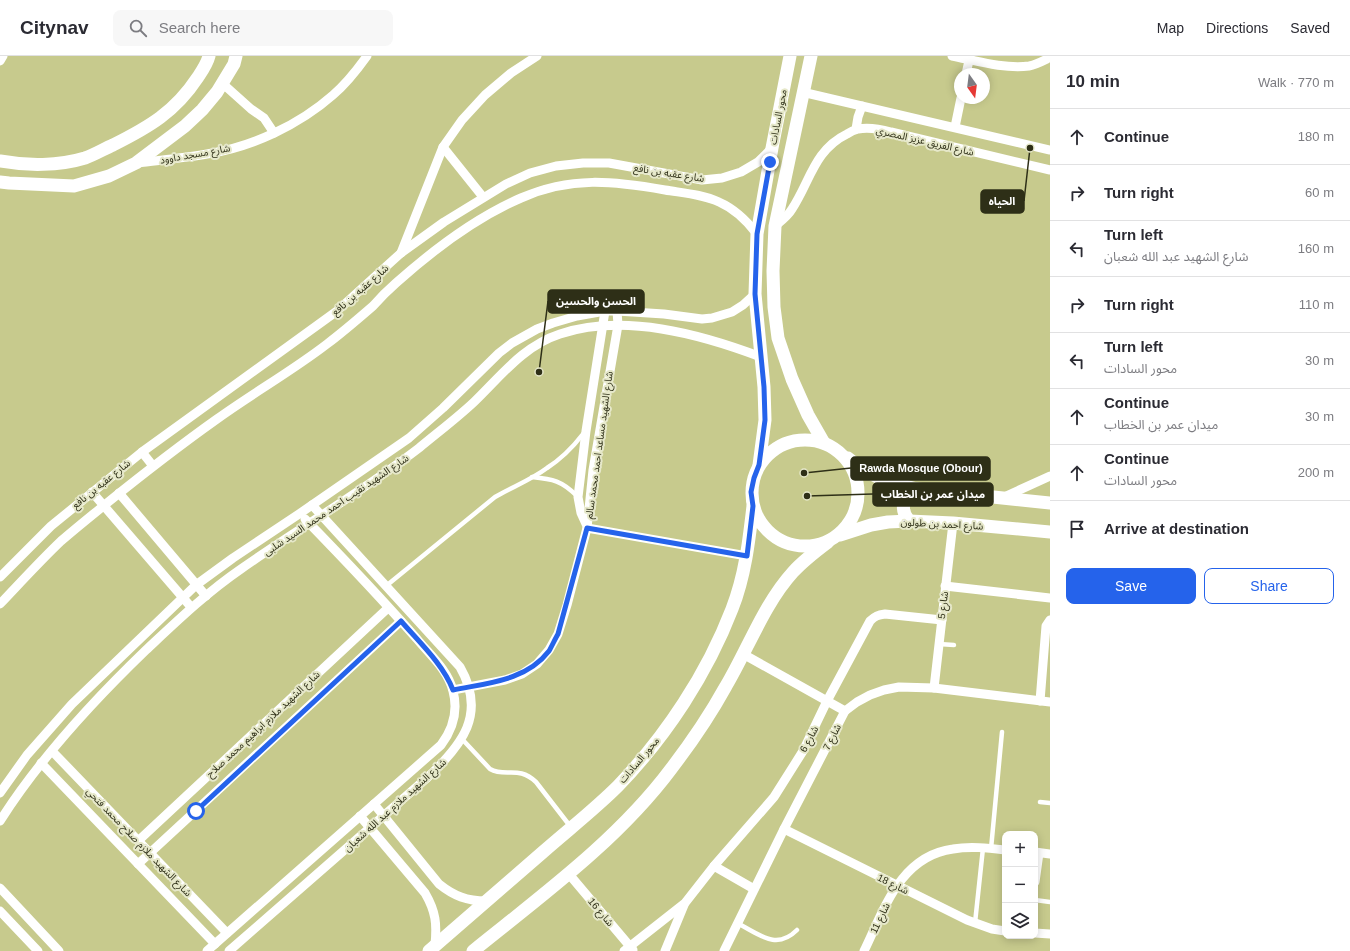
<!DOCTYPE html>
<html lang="en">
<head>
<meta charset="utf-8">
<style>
  :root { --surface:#fff; --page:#f7f7f7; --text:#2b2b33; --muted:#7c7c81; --line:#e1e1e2; --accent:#2563eb }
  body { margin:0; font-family:Arial,"Noto Sans Arabic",sans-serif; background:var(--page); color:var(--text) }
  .controls { position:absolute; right:12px; bottom:12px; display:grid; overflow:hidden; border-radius:8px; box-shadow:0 2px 10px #0003 }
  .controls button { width:36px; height:36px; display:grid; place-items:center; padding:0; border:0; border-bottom:1px solid var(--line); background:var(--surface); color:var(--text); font:20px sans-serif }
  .compass { position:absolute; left:954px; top:12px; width:36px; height:36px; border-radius:50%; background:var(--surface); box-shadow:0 2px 10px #0003; rotate:166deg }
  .stop { position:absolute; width:12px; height:12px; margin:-9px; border:3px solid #2563eb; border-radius:50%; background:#fff }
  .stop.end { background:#2563eb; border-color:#fff; box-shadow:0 1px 4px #0008 }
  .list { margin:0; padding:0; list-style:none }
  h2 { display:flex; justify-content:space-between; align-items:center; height:52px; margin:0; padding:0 16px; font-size:17px }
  h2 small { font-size:13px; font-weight:400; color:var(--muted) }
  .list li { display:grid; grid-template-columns:26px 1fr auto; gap:12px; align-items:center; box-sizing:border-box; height:56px; padding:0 16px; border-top:1px solid var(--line) }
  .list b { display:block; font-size:15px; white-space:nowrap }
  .list p { margin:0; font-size:13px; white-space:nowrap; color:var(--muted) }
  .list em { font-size:13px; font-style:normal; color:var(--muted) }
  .actions { display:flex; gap:8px; padding:12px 16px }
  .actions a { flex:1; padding:9px 0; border:1px solid var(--accent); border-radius:8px; text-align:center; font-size:14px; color:var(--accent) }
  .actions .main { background:var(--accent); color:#fff }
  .icon { flex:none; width:22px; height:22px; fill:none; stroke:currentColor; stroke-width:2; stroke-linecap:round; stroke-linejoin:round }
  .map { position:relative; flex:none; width:1050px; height:895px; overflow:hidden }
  header { display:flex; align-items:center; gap:24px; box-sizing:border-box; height:56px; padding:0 20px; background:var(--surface); border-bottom:1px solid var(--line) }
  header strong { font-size:19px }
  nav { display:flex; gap:22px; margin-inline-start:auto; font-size:14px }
  .search { width:280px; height:36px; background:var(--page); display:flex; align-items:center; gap:10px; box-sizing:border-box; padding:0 14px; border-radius:8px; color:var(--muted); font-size:15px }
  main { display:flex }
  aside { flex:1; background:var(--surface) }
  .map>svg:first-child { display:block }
</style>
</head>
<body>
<header>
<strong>Citynav</strong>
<div class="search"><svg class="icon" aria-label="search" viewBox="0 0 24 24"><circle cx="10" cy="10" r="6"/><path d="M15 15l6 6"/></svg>Search here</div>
<nav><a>Map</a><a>Directions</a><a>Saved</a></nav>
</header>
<main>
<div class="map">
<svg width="1050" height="895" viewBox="0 0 1050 895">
  <rect width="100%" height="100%" fill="#c7ca8d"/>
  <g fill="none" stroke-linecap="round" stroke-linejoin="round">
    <g stroke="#fff" stroke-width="4.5">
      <path d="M532,421C553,423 562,425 577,440"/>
      <path d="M386,530L495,441C512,431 531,424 547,412C561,403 573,391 583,378"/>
      <path d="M939,588L954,589"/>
      <path d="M462,683L490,713C506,722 518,709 536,726L570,770"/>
      <path d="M1040,746L1050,747"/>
      <path d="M991,793L1002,676"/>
      <path d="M1035,844L1050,846"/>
      <path d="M737,867C759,878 776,895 797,874"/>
      <path d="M975,867L983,792"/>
    </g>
    <g stroke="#fff" stroke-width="9">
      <path d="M952,0C977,5 1004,13 1029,10C1035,9 1041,6 1047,3"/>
      <path d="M0,5L3,0"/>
      <path d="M966,18L970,0"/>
      <path d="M222,27L251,53L264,62L274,77"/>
      <path d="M802,36L1050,94"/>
      <path d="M955,71L961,42"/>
      <path d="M856,73L858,61L862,50"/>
      <path d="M443,91L483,141"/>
      <path d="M137,107C161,104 184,102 207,98C252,91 299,69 333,39C346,28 357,14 367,0"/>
      <path d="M775,170C781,165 788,160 792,153C810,126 814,94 847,78C850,76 854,74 858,73C869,71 880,73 891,76L1050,114"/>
      <path d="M401,197L443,91L462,64L485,39L511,17L537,0"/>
      <path d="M142,396L153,410"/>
      <path d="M92,436L191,551"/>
      <path d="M119,437L206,540"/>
      <path d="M1004,441L1050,420"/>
      <path d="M586,468L581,457L578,441L586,375L605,255"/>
      <path d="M587,472L747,500"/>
      <path d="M0,521L51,470L142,396L337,255L401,197L444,166L506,128L530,117L556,110L583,107H609L702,124L722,122L741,116L758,106L772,92"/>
      <path d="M945,530L1050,542"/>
      <path d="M0,548C20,527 40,505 61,485C76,472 91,460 107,447C143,418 179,390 217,363C253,337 292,315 327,288C343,276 358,263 373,250C380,242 388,234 396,227C433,194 475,162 521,142C571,120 613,125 665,134C683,137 702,138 719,146C735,153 747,165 757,178"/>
      <path d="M743,598L845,655"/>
      <path d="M934,632L953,467"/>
      <path d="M453,634L505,624L522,618L537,608L549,594L558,578L567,549L587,472L593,414L618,269L617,255"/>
      <path d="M1040,645L1046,570L1050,564"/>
      <path d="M52,695L227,877"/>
      <path d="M41,707L215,888"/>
      <path d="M0,737L27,699L72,648L196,529L233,502L299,458L409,382L443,352L499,297L512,287L537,273L553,267L577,260L605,255H617L664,258L702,263L712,262L732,256L743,249L755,238"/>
      <path d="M374,748L439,828C454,840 467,845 486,845"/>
      <path d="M360,760L425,837C436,856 437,868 435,889"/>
      <path d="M0,765C40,702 92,646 146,594C176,566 206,537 241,513C299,472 362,436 419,392C437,377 457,362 474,346C501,320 523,290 560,278C624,257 700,278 761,301"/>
      <path d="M784,773L967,864L992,873L1005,875"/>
      <path d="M138,785L388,552"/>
      <path d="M1035,796L1050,798"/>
      <path d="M138,808L401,565"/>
      <path d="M714,810L754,833"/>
      <path d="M568,817L633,894"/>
      <path d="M1035,826L1039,797"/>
      <path d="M0,832L59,895"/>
      <path d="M0,855L38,895"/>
      <path d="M1035,877L1050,878"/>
      <path d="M207,895L441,689C453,673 458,654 453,635C448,614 430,599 417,583C381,542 343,502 305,463"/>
      <path d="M229,895L428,721C462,689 487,658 460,611L312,449"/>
      <path d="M624,895L685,847L714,810L774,741L803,695L827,645L870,565C875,560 878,559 885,558L942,564"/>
      <path d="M665,895L684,849"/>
      <path d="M724,895L784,773L845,655L857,646L870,639L884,634L899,631L934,632L1050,646"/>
      <path d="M864,895C884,854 900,800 953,793C970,790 988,792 1005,794"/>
    </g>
    <g stroke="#fff" stroke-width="13">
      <path d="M811,0L775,170L773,215L774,251L778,282L792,323L808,359L824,387"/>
      <path d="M0,105C27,110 59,110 85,102C94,99 104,93 113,89C149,71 175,56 198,21C202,15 207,8 209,0"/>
      <path d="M0,126L9,127L74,130L109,120L136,107L185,70L202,54L217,36L234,8L236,0"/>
      <circle cx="805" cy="437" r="53"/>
      <path d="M848,402L862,413L885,425L917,433L1050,447"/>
      <path d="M759,409L765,364L764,331L755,238L757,178L772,92L790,0"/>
      <path d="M909,465C899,453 903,439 917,433"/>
      <path d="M840,479L871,469L888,466L909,465L953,467L1050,476"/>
      <path d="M429,895C467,862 505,829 543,796C568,774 595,753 618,730C666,680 707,618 732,553C745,520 749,485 753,450"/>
      <path d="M473,895C541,840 618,784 671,713C691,687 710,659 726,630C748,593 764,548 793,516C804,504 816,495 828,486"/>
    </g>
  </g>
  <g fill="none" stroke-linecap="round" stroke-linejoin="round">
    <path stroke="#2563eb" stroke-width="5" d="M196,755L401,565C419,586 443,608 453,634C487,627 526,625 549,595C552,590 555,583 558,578L587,472L747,500L753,450L751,436L754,422L759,409L765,364L764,331L755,238L757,178L770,106"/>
  </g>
  <g text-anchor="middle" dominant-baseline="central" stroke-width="4" stroke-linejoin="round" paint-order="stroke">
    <g font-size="10" fill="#2e2f17" stroke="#e6e8ca">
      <text transform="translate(778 61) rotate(-79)">محور السادات</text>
      <text transform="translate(925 85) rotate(13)">شارع الفريق عزيز المصري</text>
      <text transform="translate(195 98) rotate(-10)">شارع مسجد داوود</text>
      <text transform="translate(669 117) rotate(9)">شارع عقبه بن نافع</text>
      <text transform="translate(360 234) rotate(-41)">شارع عقبه بن نافع</text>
      <text transform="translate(599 389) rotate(-82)">شارع الشهيد مساعد احمد محمد سالم</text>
      <text transform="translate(101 428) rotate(-39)">شارع عقبه بن نافع</text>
      <text transform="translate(336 449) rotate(-34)">شارع الشهيد نقيب احمد محمد السيد شلبى</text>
      <text transform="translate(942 468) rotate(3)">شارع احمد بن طولون</text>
      <text transform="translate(943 549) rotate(-83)">شارع 5</text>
      <text transform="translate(263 668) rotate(-43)">شارع الشهيد ملازم ابراهيم محمد صلاح</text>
      <text transform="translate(832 681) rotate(-63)">شارع 7</text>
      <text transform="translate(809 683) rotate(-62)">شارع 6</text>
      <text transform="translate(639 704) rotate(-50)">محور السادات</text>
      <text transform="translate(395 749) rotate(-42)">شارع الشهيد ملازم عبد الله شعبان</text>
      <text transform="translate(139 786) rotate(46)">شارع الشهيد ملازم صلاح محمد فتحي</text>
      <text transform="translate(893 828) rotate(26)">شارع 18</text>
      <text transform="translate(601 856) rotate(50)">شارع 16</text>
      <text transform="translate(880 862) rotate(-64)">شارع 11</text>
    </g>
  </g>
  <path fill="none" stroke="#2e2f17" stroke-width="1.5" d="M1030 92L1024 145M539 316L548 245M804 417L851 412M807 440L873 438"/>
  <g fill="#2e2f17" stroke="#e6e8ca" stroke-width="1.5">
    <circle cx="1030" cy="92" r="4"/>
    <circle cx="539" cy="316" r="4"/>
    <circle cx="804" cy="417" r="4"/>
    <circle cx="807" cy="440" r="4"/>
  </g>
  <g fill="#2e2f17" stroke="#2e2f17" stroke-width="1.5">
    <rect x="981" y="134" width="43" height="23" rx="4"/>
    <rect x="548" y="234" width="96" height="23" rx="4"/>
    <rect x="851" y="401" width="139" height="23" rx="4"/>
    <rect x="873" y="427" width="120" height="23" rx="4"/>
  </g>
  <g font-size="11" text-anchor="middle" font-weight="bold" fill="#fff">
    <text x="1002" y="149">الحياه</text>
    <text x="596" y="249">الحسن والحسين</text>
    <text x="921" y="416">Rawda Mosque (Obour)</text>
    <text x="933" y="442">ميدان عمر بن الخطاب</text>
  </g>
</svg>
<div class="controls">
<button>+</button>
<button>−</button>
<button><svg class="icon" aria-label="layers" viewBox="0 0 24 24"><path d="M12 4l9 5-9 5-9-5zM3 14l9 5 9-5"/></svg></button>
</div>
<svg class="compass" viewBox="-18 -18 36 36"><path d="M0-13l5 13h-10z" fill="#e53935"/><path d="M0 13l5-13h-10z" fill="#7c7c81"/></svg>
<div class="stop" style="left:196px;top:755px"></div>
<div class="stop end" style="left:770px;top:106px"></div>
</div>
<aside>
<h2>10 min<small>Walk · 770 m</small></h2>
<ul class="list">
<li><svg class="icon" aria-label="ahead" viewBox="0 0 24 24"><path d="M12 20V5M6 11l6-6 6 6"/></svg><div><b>Continue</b></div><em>180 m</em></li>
<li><svg class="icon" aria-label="right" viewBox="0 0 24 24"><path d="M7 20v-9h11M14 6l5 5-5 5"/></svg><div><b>Turn right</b></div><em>60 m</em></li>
<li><svg class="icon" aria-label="left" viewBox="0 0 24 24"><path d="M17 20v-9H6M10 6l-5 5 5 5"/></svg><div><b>Turn left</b><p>شارع الشهيد عبد الله شعبان</p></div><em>160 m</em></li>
<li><svg class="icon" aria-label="right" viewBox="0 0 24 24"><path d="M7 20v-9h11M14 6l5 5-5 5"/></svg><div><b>Turn right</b></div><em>110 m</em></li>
<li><svg class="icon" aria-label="left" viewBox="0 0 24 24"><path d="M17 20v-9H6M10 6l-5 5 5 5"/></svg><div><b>Turn left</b><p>محور السادات</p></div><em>30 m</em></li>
<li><svg class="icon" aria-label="ahead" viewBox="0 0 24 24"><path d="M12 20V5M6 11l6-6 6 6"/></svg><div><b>Continue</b><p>ميدان عمر بن الخطاب</p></div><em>30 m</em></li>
<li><svg class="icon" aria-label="ahead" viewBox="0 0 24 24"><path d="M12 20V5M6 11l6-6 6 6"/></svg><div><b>Continue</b><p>محور السادات</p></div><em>200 m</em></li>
<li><svg class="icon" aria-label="arrive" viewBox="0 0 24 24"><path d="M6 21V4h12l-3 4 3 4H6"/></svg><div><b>Arrive at destination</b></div></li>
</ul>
<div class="actions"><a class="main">Save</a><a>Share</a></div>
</aside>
</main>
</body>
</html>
